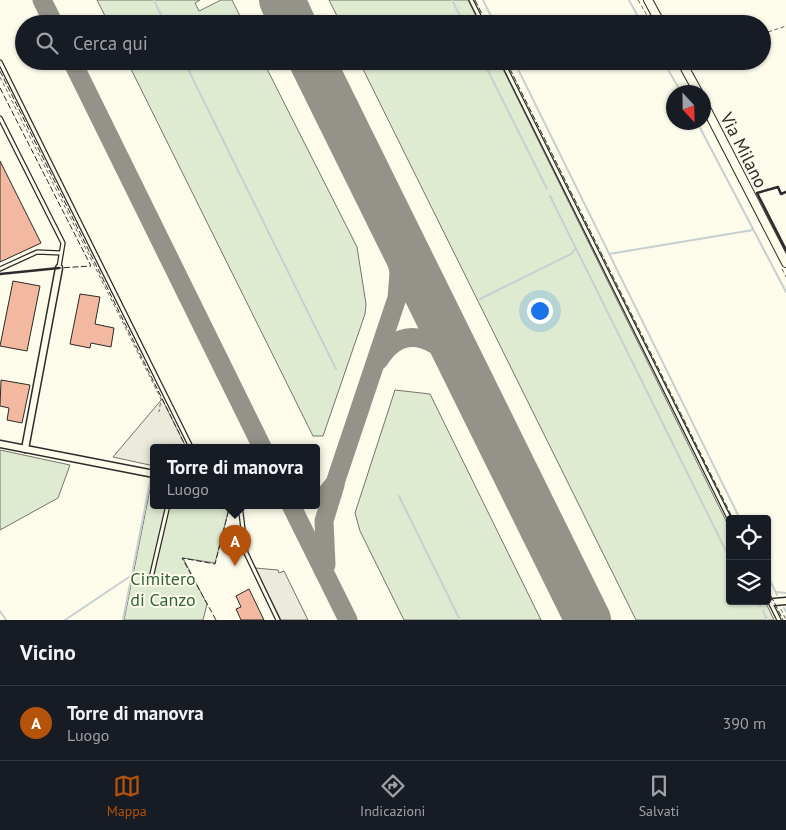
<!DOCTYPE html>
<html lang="it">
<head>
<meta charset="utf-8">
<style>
  :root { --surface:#171b24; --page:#20242c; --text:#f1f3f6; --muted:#9ea1a6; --line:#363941; --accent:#b45309 }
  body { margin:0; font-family:"PT Sans",sans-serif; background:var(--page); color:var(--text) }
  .controls { position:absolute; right:15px; bottom:15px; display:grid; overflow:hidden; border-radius:5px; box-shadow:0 1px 4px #0004 }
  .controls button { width:45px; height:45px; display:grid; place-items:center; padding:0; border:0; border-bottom:1px solid var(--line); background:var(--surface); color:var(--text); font:25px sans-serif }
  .compass { position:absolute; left:666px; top:85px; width:45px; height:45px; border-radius:50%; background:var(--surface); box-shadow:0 1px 4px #0004; rotate:158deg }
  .you { position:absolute; left:539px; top:310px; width:18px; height:18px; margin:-12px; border:4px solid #fff; border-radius:50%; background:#1a73e8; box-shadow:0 0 0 8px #1a73e833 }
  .badge { display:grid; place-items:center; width:32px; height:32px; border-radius:50%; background:var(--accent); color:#fff; font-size:16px; font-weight:700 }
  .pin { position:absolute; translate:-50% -41px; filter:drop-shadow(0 1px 2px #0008) }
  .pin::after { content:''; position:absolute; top:26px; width:18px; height:15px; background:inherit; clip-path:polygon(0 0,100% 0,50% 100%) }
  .popup { position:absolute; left:150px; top:444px; width:170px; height:65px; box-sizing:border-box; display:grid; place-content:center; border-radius:5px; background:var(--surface); filter:drop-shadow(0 1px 4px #0005); font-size:16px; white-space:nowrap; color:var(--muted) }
  .popup b { font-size:19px; color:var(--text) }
  .popup::after { content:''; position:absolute; left:50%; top:100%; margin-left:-10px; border:10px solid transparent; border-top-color:var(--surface) }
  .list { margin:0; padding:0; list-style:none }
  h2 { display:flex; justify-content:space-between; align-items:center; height:65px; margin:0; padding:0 20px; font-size:21px }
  h2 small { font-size:16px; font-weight:400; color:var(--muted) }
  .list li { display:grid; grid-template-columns:32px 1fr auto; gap:15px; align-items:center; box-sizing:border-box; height:75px; padding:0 20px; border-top:1px solid var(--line) }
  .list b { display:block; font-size:19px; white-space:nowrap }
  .list p { margin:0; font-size:16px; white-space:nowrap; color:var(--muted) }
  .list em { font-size:16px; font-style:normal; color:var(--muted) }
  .icon { flex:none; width:28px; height:28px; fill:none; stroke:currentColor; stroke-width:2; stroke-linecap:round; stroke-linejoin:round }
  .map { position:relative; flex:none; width:786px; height:620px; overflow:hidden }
  .search { position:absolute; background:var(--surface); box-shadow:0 1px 4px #0004; left:15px; right:15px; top:15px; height:55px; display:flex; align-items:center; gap:12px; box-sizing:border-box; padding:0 18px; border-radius:28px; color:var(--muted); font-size:19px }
  .sheet { height:140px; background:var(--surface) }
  nav { display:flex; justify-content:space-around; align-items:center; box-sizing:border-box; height:70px; border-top:1px solid var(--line); background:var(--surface); font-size:14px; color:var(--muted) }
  nav a { display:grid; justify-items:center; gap:2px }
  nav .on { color:var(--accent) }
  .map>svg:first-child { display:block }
</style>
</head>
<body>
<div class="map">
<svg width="786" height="620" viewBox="0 0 786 620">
  <rect width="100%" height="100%" fill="#fdfbea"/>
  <g fill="#deebd1" stroke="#74746e">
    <path d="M97,0H200L195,3L199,11L221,0H232L244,24H109Z"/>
    <path d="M329,0H468L480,24H341Z"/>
    <path d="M127,61H263L357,247L366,304L365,314L323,436H313Z"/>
    <path d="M359,61H499L730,529V601H765L774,620H636Z"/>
    <path d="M395,390L430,394L541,620H404L360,531L355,513Z"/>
    <path d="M0,450L70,465L58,498L0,530Z"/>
    <path d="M152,479L154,505H230L215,563L183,558L207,604L203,620H124Z"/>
  </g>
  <g fill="#eceadb" stroke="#74746e">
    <path d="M162,399L186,447H154V466L113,457Z"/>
    <path d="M255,568L278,570L279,573L284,571L308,620H281Z"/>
  </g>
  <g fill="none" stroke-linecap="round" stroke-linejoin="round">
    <g stroke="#c7d0d0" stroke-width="2">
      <path d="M154,0L165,24"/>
      <path d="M452,0L464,24"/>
      <path d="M483,0L495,24"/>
      <path d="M629,0L642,24"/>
      <path d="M184,61L336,369"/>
      <path d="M483,61L547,189"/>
      <path d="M514,61L740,519"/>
      <path d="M663,61L681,92"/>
      <path d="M697,122L786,292"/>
      <path d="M550,196L730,559"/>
      <path d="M609,254L753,230"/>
      <path d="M480,299L571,254L576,248"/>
      <path d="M399,496L460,620"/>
      <path d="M767,574L777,595"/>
      <path d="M776,592L786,593"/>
      <path d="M758,601L760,606"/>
      <path d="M784,608L786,612"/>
      <path d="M0,611L6,620"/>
      <path d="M763,611L767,620"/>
      <path d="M65,620L132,575"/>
      <path d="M123,620L151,477"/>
    </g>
    <g stroke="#94938a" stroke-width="19">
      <path d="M42,0L54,24"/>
      <path d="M72,61L262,447"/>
      <path d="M379,360C406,317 441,344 465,371"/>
      <path d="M316,499L327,493L335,483L397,298L399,273L391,222"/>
      <path d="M291,505L348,620"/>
      <path d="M326,565L324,521L335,485"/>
    </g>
    <g stroke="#94938a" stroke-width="46">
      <path d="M282,0L293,24"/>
      <path d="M312,61L588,620"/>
    </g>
  </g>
  <g fill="#f2b8a0" stroke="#2b2b2b">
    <path d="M0,161L41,243L0,262Z"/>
    <path d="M13,281L40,286L27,351L0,346Z"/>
    <path d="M80,294L100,297L95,324L114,328L111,347L91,343L90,348L70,344Z"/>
    <path d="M1,380L30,385L22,423L7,420L9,408L0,406Z"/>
    <path d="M249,589L264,620H241L236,609L241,607L236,596Z"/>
  </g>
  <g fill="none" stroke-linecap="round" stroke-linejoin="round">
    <defs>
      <g id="service">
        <path d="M471,0L483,24"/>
        <path d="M502,61L730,520"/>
        <path d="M0,62L191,447"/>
        <path d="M0,118L63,243L59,267"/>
        <path d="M0,269L37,252L61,253"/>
        <path d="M240,505L246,553L278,620"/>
        <path d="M151,578L168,505"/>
        <path d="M767,596L779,620"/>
      </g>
      <g id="minor">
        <path d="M0,444L154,474"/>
        <path d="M25,449L59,268"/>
        <path d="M774,602L786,601"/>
      </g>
      <g id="tertiary">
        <path d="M648,0L661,24"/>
        <path d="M681,61L698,92"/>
        <path d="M704,104L786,263"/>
      </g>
    </defs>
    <use href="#service" stroke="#2b2b2b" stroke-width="5.5"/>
    <use href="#minor" stroke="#2b2b2b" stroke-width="9"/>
    <use href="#tertiary" stroke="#2b2b2b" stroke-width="10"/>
    <g stroke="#6a6964" stroke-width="1" stroke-dasharray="4 2.5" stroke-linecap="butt">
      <path d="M638,0L652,24"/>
      <path d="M762,34L786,26"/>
      <path d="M0,77L161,399L159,412"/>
      <path d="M782,269L786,277"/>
      <path d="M781,609L786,620"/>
    </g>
    <use href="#service" stroke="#fdfbea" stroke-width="3"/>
    <use href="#minor" stroke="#fdfbea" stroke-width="6"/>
    <use href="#tertiary" stroke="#fdfbea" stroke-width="8"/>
    <g stroke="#2b2b2b" stroke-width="1" stroke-dasharray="6 2.5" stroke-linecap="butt">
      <path d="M475,0L487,24"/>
      <path d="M506,61L733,519"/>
      <path d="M0,71L186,447"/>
      <path d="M0,88L91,266L59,268"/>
      <path d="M767,588L783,620"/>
      <path d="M216,620L182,558L215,564L230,505"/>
    </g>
    <g stroke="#2b2b2b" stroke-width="2.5">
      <path d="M786,192L781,194L778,187L757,193L786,250"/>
      <path d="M0,274L59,268"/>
    </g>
  </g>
  <g text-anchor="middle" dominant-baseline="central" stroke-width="4" stroke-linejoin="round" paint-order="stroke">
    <g font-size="18" fill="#2b2b2b" stroke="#fdfbea">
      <text transform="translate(744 150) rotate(63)">Via Milano</text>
    </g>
    <g font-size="18" fill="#34623c" stroke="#fdfbea">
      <text x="163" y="578">Cimitero<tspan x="163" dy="21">di Canzo</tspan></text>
    </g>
  </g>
</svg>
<div class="controls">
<button><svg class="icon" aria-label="locate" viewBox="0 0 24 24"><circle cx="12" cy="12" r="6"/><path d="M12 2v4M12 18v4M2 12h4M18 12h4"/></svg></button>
<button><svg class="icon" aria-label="layers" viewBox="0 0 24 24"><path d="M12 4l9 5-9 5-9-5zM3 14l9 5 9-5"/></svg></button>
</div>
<svg class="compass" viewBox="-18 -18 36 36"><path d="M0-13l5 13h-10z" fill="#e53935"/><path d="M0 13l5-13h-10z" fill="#9ea1a6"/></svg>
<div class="you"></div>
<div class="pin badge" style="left:235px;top:566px">A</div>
<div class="popup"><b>Torre di manovra</b>Luogo</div>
<div class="search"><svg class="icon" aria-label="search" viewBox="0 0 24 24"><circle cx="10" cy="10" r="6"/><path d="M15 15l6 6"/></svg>Cerca qui</div>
</div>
<section class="sheet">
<h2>Vicino<small></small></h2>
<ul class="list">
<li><span class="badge">A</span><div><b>Torre di manovra</b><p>Luogo</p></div><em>390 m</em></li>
</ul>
</section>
<nav>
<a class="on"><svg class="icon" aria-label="map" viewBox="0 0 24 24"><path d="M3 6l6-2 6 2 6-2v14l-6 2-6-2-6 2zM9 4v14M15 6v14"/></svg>Mappa</a>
<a><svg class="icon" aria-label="directions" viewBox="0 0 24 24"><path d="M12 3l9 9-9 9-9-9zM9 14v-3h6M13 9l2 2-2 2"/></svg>Indicazioni</a>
<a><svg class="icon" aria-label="saved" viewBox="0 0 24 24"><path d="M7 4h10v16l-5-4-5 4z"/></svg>Salvati</a>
</nav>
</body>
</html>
